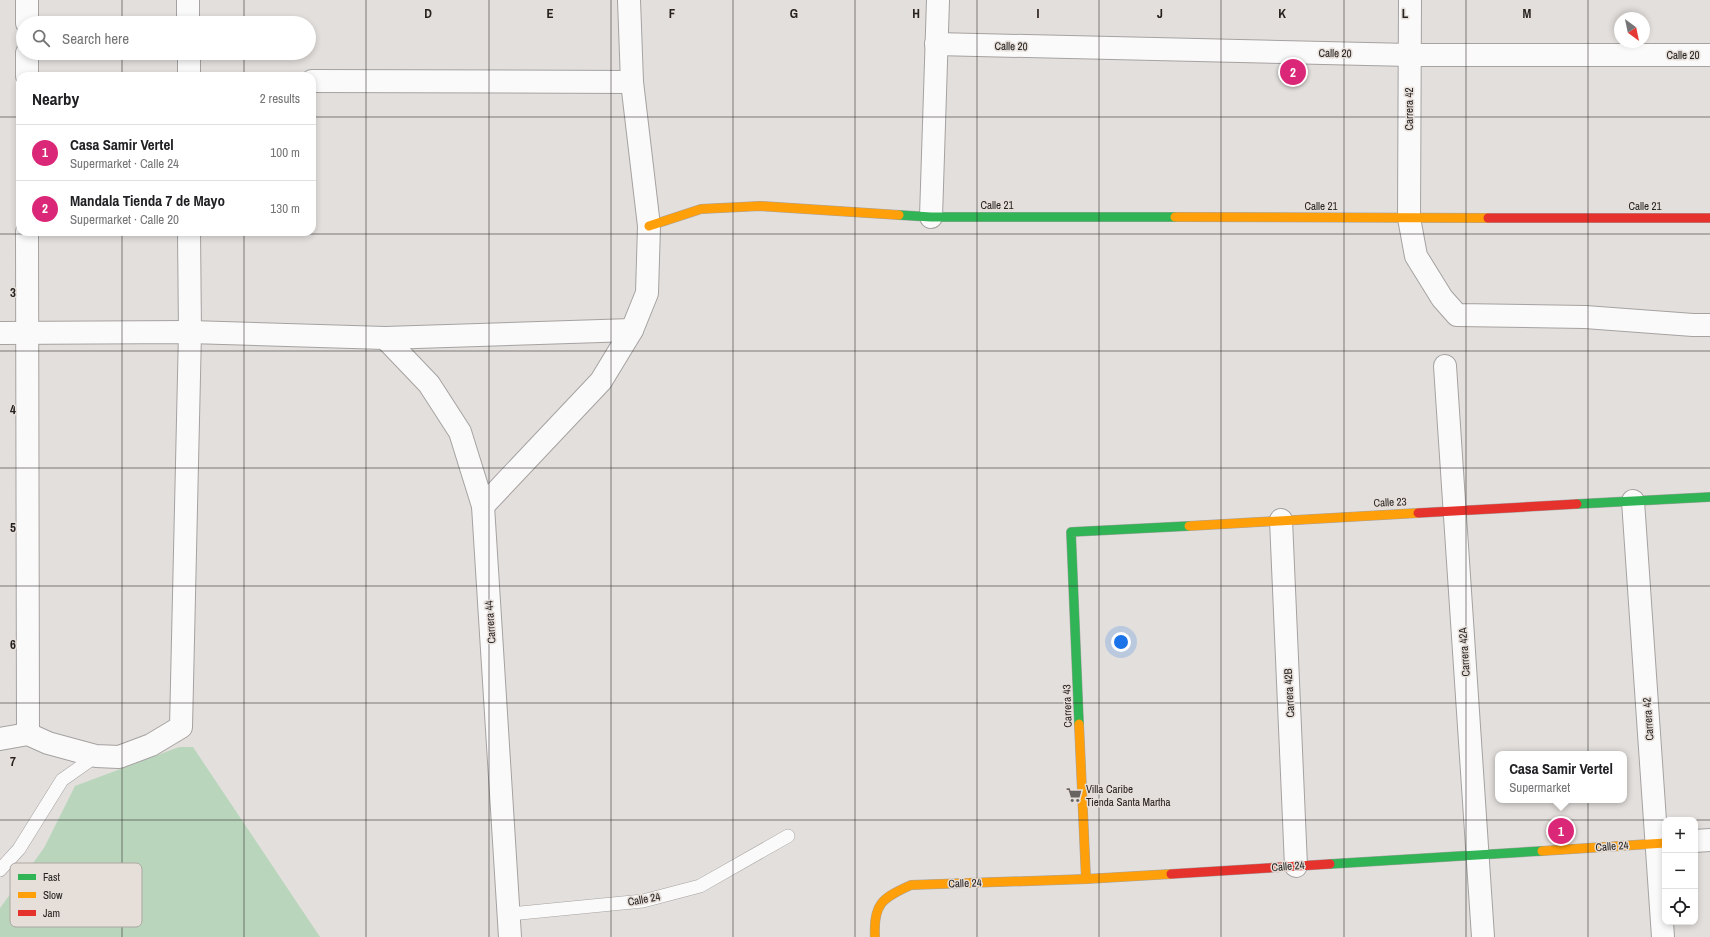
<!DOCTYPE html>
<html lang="en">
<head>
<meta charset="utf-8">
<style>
  :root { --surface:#fff; --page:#f2f2f2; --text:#202124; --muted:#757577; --line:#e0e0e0; --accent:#db2777 }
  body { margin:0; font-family:"Archivo Narrow",sans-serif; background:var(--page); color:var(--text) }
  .controls { position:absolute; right:12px; bottom:12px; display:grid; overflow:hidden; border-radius:8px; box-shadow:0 2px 6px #0003 }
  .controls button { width:36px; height:36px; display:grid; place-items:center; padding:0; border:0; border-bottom:1px solid var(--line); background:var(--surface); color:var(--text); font:20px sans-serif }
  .compass { position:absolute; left:1614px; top:12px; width:36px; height:36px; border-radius:50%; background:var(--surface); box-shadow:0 2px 6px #0003; rotate:147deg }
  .you { position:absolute; left:1121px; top:642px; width:14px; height:14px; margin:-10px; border:3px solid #fff; border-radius:50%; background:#1a73e8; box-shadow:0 0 0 6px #1a73e833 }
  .badge { display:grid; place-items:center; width:26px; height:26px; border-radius:50%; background:var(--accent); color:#fff; font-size:13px; font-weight:700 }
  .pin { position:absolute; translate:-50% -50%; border:2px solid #fff; box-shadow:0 1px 4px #0006 }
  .popup { position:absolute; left:1495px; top:751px; width:132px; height:52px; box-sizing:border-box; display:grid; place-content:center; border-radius:8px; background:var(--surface); filter:drop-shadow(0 1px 3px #0005); font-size:13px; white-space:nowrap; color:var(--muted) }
  .popup b { font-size:15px; color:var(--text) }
  .popup::after { content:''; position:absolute; left:50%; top:100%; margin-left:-8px; border:8px solid transparent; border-top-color:var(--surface) }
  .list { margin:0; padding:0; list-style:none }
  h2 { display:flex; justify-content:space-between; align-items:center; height:52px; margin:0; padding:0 16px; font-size:17px }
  h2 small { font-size:13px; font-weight:400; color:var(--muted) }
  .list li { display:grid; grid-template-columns:26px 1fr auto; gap:12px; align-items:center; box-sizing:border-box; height:56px; padding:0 16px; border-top:1px solid var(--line) }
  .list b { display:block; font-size:15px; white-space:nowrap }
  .list p { margin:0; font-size:13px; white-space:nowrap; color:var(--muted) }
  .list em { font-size:13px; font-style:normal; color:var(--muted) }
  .icon { flex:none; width:22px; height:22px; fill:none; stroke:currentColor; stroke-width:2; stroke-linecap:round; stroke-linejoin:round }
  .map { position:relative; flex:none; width:1710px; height:937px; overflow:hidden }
  .search { position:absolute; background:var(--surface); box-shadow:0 2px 6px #0003; left:16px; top:16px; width:300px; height:44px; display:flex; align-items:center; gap:10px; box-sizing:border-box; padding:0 14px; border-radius:22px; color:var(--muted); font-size:15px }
  .panel { position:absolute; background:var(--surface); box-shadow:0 2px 6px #0003; left:16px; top:72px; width:300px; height:164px; border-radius:12px }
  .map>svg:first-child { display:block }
</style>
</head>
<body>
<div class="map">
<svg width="1710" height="937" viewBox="0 0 1710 937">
  <rect width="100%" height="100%" fill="#e3dfdc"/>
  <path fill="#b9d6bc" d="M179,747H193L320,937H0V908L44,848L75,786Z"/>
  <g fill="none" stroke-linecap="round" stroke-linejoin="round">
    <defs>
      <g id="lane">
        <path d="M0,870L19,849L62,780L96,756"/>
        <path d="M510,914L643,901L700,886L788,836"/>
      </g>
      <g id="street">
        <path d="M27,0V23"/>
        <path d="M188,0V23"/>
        <path d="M1410,0L1409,218L1416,256L1442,298L1457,315L1585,317L1693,325H1710"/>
        <path d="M936,44L1410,55H1710"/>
        <path d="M27,53V76"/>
        <path d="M189,53V76"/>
        <path d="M312,81L632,82"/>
        <path d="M931,217L938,0"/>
        <path d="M27,232L28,734"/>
        <path d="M0,333L190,332L385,338L632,330"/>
        <path d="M385,338L429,384L460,432L483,506L510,937"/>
        <path d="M1445,366L1483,937"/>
        <path d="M1633,501L1663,937"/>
        <path d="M483,506L601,381L632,330L647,293L649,226L632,82L629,0"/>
        <path d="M1281,520L1296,866"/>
        <path d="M0,739L28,734L48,743L96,756L119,757L151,745L181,727L190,332L189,232"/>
        <path d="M1695,841L1710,840"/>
      </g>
      <g id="fast">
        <path d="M899,215L931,217H1175"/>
        <path d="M1577,504L1710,497"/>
        <path d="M1079,724L1071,532L1189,526"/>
        <path d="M1330,864L1542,851"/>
      </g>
      <g id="slow">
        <path d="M1175,217L1488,218"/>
        <path d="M649,226L701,209L760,206L899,215"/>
        <path d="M1189,526L1418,513"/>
        <path d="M1079,724L1086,879"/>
        <path d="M1542,851L1665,843"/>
        <path d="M875,937C873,904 882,898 911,885L1086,879L1171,874"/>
      </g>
      <g id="jam">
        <path d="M1488,218H1710"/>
        <path d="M1418,513L1577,504"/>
        <path d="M1171,874L1330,864"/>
      </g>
    </defs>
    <use href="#lane" stroke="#a5a2a1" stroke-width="14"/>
    <use href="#street" stroke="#a5a2a1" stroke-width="24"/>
    <use href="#fast" stroke="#a5a2a1" stroke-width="10"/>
    <use href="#slow" stroke="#a5a2a1" stroke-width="10"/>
    <use href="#jam" stroke="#a5a2a1" stroke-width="10"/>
    <use href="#lane" stroke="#fbfafa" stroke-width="13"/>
    <use href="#street" stroke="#fbfafa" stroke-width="22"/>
    <use href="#fast" stroke="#30b455" stroke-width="9"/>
    <use href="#slow" stroke="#ff9f0a" stroke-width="9"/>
    <use href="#jam" stroke="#e5322d" stroke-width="9"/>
  </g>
  <path fill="none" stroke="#252220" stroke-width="1" stroke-opacity="0.55" d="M122,0V23M244,0V23M366,0V937M489,0V937M611,0V937M733,0V937M855,0V937M977,0V937M1099,0V937M1221,0V937M1344,0V937M1466,0V937M1588,0V937M122,53V76M244,53V76M0,117H20M312,117H1710M122,232V937M244,232V937M0,234H1710M0,351H1710M0,468H1710M0,586H1710M0,703H1710M0,820H1710"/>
  <defs>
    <symbol id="supermarket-bare" viewBox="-9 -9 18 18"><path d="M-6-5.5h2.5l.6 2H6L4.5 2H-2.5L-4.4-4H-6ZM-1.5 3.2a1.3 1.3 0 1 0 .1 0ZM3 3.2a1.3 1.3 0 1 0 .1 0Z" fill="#686462" stroke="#e6ded9" stroke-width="2.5" paint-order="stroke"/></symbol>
  </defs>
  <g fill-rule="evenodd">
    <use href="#supermarket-bare" x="1063" y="784" width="22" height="22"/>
  </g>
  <g text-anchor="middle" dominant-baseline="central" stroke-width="3" stroke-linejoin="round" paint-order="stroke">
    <g font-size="11" fill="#252220" stroke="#e6ded9">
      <text transform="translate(1011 46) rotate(1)">Calle 20</text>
      <text transform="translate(1335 53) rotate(1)">Calle 20</text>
      <text x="1683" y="55">Calle 20</text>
      <text transform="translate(1409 109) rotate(-90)">Carrera 42</text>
      <text x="997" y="205">Calle 21</text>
      <text x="1321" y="206">Calle 21</text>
      <text x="1645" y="206">Calle 21</text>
      <text transform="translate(1390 502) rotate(-3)">Calle 23</text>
      <text transform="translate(490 622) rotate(-94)">Carrera 44</text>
      <text transform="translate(1464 652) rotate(-94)">Carrera 42A</text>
      <text transform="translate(1289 693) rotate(-93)">Carrera 42B</text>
      <text transform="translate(1067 706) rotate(-92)">Carrera 43</text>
      <text transform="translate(1648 719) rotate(-94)">Carrera 42</text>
      <text transform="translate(1612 846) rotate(-4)">Calle 24</text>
      <text transform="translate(1288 866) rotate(-4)">Calle 24</text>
      <text transform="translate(965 883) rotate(-2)">Calle 24</text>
      <text transform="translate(644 899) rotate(-10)">Calle 24</text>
    </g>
    <g font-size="11" fill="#252220" stroke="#e6ded9" text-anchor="start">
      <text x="1086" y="789">Villa Caribe<tspan x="1086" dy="13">Tienda Santa Martha</tspan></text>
    </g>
  </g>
  <rect x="10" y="863" width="132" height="64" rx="6" fill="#e6ded9" stroke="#aca6a2" stroke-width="1"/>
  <rect x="18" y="874" width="18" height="6" fill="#30b455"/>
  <rect x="18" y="892" width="18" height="6" fill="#ff9f0a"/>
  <rect x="18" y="910" width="18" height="6" fill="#e5322d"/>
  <g font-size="11" fill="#252220">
    <text x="43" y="881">Fast</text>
    <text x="43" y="899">Slow</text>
    <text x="43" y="917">Jam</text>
  </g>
  <g font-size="13" text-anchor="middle" font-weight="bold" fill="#252220" stroke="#e6ded9" stroke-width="3" stroke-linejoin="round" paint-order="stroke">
    <text x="428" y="18">D</text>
    <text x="550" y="18">E</text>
    <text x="672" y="18">F</text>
    <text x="794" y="18">G</text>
    <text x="916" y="18">H</text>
    <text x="1038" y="18">I</text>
    <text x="1160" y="18">J</text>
    <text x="1282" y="18">K</text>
    <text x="1405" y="18">L</text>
    <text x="1527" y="18">M</text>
    <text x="13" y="297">3</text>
    <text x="13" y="414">4</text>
    <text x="13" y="532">5</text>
    <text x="13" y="649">6</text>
    <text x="13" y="766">7</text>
  </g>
</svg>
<div class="controls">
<button>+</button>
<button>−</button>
<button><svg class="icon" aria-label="locate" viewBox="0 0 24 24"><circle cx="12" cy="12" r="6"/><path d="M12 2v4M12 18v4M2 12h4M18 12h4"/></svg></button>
</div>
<svg class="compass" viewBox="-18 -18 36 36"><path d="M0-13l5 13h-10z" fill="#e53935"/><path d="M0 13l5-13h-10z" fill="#757577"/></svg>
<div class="you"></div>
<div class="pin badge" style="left:1561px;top:831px">1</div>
<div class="popup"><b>Casa Samir Vertel</b>Supermarket</div>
<div class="pin badge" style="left:1293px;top:72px">2</div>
<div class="search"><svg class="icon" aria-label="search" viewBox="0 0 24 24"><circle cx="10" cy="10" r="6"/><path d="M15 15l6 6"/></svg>Search here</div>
<section class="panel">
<h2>Nearby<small>2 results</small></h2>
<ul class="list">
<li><span class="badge">1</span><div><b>Casa Samir Vertel</b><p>Supermarket · Calle 24</p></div><em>100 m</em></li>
<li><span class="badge">2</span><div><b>Mandala Tienda 7 de Mayo</b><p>Supermarket · Calle 20</p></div><em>130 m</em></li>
</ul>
</section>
</div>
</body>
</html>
